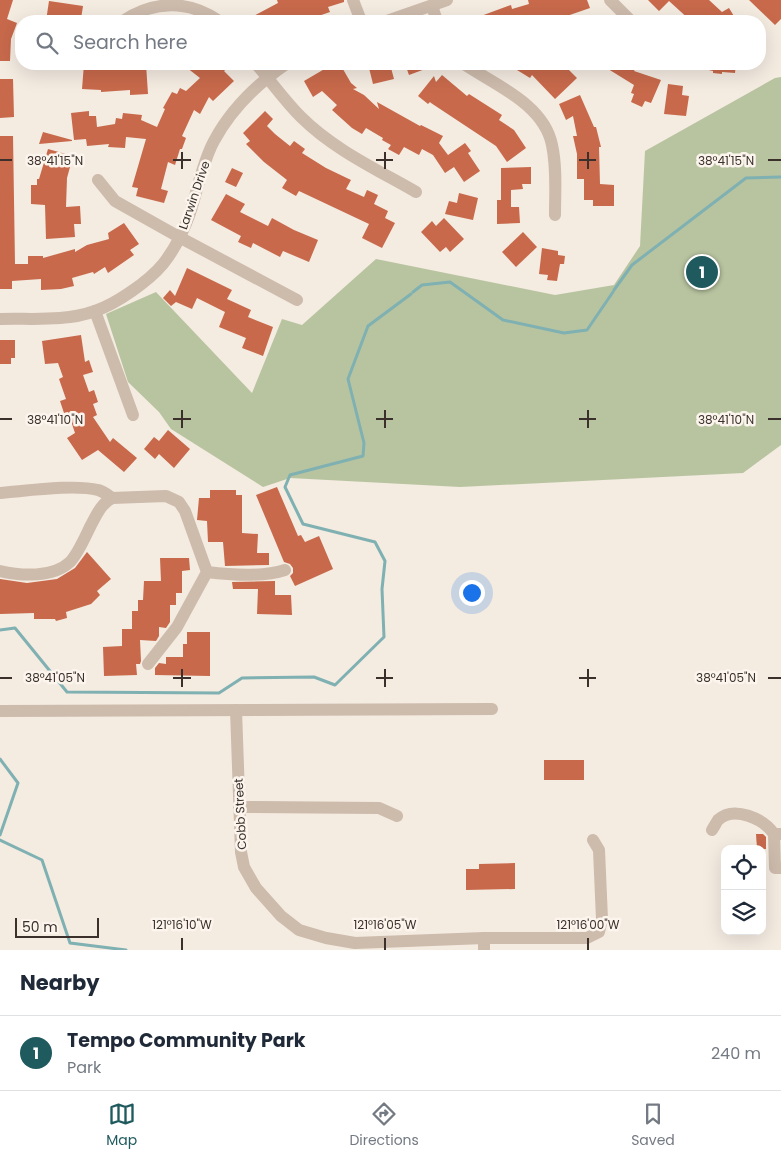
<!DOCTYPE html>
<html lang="en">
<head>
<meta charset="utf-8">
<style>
  :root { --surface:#fff; --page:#f6f6f7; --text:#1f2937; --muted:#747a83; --line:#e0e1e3; --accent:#1f5a5e }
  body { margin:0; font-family:Poppins,sans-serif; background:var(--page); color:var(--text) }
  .controls { position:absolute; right:15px; bottom:15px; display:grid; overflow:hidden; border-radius:10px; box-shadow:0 5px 20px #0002 }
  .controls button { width:45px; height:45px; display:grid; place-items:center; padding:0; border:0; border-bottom:1px solid var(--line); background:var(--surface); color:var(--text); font:25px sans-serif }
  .scale { position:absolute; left:15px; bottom:12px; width:84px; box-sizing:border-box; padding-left:5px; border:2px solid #3b302b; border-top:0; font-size:14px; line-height:18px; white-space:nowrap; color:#3b302b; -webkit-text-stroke:4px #fbf5ee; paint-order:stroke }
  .you { position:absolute; left:471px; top:592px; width:18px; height:18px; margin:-12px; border:4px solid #fff; border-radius:50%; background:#1a73e8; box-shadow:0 0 0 8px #1a73e833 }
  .badge { display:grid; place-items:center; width:32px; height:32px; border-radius:50%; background:var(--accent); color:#fff; font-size:16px; font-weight:700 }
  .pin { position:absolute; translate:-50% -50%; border:2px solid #fff; box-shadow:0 1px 5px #0006 }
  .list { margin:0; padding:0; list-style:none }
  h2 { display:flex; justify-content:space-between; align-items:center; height:65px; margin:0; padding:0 20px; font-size:21px }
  h2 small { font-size:16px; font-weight:400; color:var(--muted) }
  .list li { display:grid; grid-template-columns:32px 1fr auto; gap:15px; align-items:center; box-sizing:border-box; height:75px; padding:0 20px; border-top:1px solid var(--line) }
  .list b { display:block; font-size:19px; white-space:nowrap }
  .list p { margin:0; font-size:16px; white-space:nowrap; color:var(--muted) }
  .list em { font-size:16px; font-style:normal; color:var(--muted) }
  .icon { flex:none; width:28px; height:28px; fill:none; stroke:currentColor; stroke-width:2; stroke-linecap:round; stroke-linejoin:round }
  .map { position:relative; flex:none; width:781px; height:950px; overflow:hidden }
  .search { position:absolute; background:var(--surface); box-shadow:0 5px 20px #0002; left:15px; right:15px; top:15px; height:55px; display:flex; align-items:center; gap:12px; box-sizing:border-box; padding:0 18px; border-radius:20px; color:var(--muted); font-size:19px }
  .sheet { height:140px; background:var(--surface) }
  nav { display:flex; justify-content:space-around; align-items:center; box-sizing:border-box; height:70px; border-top:1px solid var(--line); background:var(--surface); font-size:14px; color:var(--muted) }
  nav a { display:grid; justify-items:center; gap:2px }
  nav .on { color:var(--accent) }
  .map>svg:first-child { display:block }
</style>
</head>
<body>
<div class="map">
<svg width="781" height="950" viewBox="0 0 781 950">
  <rect width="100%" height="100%" fill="#f4ebe1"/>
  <path fill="#b8c4a0" d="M781,77V445L743,473L460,487L290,478L263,487L171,429L159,412L128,382L106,314L156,292L252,393L282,319L302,325L376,259L555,295L614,285L640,246L645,151L775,78Z"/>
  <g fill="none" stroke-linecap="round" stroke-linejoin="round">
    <g stroke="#7fb0b2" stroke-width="3">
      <path d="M614,290L632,265L746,178L781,177"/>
      <path d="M413,292L422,285L450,282L503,320L564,333L587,330L613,292"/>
      <path d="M0,630L15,628L67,692L219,693L242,678L314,677L335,685L384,637L382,589L385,561L375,542L303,524L285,487L290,475L363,456L364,443L348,379L368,326L411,294"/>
      <path d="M0,759L18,783L0,835"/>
      <path d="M0,840L42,860L70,943L126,950"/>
    </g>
  </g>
  <g fill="#c8694b">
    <path d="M0,0H13L7,19L17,23L11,39L10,61H0Z"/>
    <path d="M277,0H344V2L328,7L330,12L304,21H244L278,3Z"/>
    <path d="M528,0H587L590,8L561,18L562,21H471L470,20L511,5L512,9L529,4Z"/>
    <path d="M648,0H709L722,12L729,8L737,21H691L669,1L659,11Z"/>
    <path d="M749,0H781V19L775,25Z"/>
    <path d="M49,1L83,6L81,19L76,18L75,21H46Z"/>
    <path d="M84,64H146L148,94L130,95V90L101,92V90L82,89Z"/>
    <path d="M182,64H232L224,71L234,81L213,101L209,97L200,114L194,110L182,136L186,138L182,149H180L175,165L168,162L161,189L168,191L164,203L136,196L138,188L132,187L146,139L126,137L125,148L108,147L109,144L87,146L86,139L74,140L71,113L89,111V116H96L97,127L115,124L116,118L122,119L123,113L142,115L141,120L157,127L165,109L163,108L172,92L177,94L180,88L186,91L200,78Z"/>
    <path d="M333,64H340L351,83L357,88L353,89L364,95L379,109L377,102L420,126L421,125L443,136L439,143L448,155L465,143L471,151L468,153L480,171L464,182L454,167L445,173L433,155L422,149L419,155L404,147L399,155L388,149L391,145L382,140L383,138L366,128L362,134L352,128L332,110L337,105L322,91L313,97L304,81Z"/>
    <path d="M368,64H390L394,79L373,84Z"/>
    <path d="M405,64H436V65L409,75Z"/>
    <path d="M521,64H563L577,78L555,99L532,75L530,78L517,70Z"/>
    <path d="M600,64H638L634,71L661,80L651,103L645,101L642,107L631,102L634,94L631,93L634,85Z"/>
    <path d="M705,64H736L735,73L722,72V74L713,73V71L704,69Z"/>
    <path d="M442,75L467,96L469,94L502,115L499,120L514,130L526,148L507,162L496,146L431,103L430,102L428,104L418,96L434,76L436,82Z"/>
    <path d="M0,79H13L14,117L0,118Z"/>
    <path d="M668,84L683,86L682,95L689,96L686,116L664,114Z"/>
    <path d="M580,95L594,127H596L601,147H599L600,184L614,185V206H593V200H584V179H577V154L573,136H577L573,116L566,120L559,104Z"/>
    <path d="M265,111L273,119L267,126L275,134L290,146L294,141L305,149L302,153L326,168L351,180L346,189L364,197L367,190L378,195L374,204L388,211L385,218L395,223L382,248L362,238L369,224L299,191L296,196L282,188L287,180L264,162L246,144L250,141L243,133Z"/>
    <path d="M43,132L72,140V141L39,144Z"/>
    <path d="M0,136H13L15,264H28V256H43V258L75,249V252L87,245L109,239L108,233L124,223L139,244L130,250L134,255L108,273L105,267L94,274L93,272L72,278L74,286L61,289L41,290V279L12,281V289H0Z"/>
    <path d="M48,149L73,156L67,178L66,207L80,206L81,224H74L75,237L46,239L45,205L31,204V185H37V179H39Z"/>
    <path d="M531,167V184H522L523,189L511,190V207H519L520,223L497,224V200H501V168Z"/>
    <path d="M232,168L243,173L236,187L225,182Z"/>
    <path d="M459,193L478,198L473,220L445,214L449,201L457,203Z"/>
    <path d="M226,194L245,204L240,212L268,226L272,218L294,230L318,240L309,262L283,251L280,257L253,243L251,248L238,242L241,236L211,220Z"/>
    <path d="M444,218L464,239L450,252L446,247L440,252L421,232L432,221L436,226Z"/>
    <path d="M523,232L537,247L516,267L502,252Z"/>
    <path d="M542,248L558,251V255L565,256L564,264H560L557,281L547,280L548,275L539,274Z"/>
    <path d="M187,268L232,290L227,299L251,310L248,317L273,327L263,356L242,348L246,338L219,327L225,312L197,298L192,309L176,302L171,306L163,298L170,290L175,296Z"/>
    <path d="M81,335L85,362L89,360L93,372L83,375L89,392L94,390L98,402L93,404L97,415L93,417L110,442L113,438L137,458L124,472L98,450L82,460L67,438L75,433L68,412L64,413L60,401L66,399L59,379L63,377L58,363L45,364L42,341Z"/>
    <path d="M0,340H15V358H11V364H0Z"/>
    <path d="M168,430L190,449L174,468L159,454L155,459L144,449L154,437L159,441Z"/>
    <path d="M277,487L298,536L301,535L305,542L319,536L333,569L295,586L290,576L293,573V568L290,564L284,562L256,495Z"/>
    <path d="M210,490H236V495H242V533L258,534L257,553H269V565L225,566L223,542H208L207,521L197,520L199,498H210Z"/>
    <path d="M87,552L111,579L97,591L100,595L91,604L66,612L67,618L56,621L55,619H34V613L0,614V579L27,583L57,579L75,568Z"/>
    <path d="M160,558H189L190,570L182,571V593H176V605H170V622L166,628L159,627V636L156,641L140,640L141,661L140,664H136L137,675L104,676L103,647L122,646V629H132V611H138V600H143L144,581H161Z"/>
    <path d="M275,581V595H291L292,615L257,614L258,589H233L232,582Z"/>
    <path d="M187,632H210V676L155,675V668L159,663L166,664V657H183V644H187Z"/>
    <rect x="544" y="760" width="40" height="20"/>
    <path d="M756,834H763L766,837V849H757Z"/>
    <path d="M515,863V889L466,890V869H479V864Z"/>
  </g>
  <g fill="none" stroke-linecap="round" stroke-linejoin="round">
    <g stroke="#cdbbac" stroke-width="12">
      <path d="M353,0L361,21"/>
      <path d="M610,0L631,21"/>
      <path d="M432,6L437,21"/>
      <path d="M123,21C154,0 189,0 219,21"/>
      <path d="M387,21L447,0"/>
      <path d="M256,64C271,81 284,100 301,117C333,149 376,169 416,192"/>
      <path d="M464,64C495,85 544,104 552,145C557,168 555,192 555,215"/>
      <path d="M98,180L115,201L179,237L297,300"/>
      <path d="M95,311L133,415"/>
      <path d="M0,319C31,318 65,322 95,311C116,304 149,281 163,264C175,249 184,230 190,213C198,189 202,163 214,141C231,109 257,84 286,64"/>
      <path d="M0,493C26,491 74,484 98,490C103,491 108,495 112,498"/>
      <path d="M0,571C21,576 53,578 70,562C78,554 86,535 91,525C97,514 101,504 112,498L166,496L179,502L185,511L207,572L177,627L148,664"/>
      <path d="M207,572C231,575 263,577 285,570"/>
      <path d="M236,710L241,852L244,867L256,888L281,916L299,930L326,938L355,943L484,938"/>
      <path d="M0,711L492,709"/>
      <path d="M239,807L379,808L397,816"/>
      <path d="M712,830C714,827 716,823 718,820C734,805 764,819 774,834H781"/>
      <path d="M774,834L775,868H781"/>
      <path d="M484,950V938H587L599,932L602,919L599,850L593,840"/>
    </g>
  </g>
  <path fill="none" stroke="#3b302b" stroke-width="2" d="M182,152V169M385,152V169M588,152V169M0,160H12M173,160H191M376,160H393M579,160H596M768,160H781M182,410V428M385,410V428M588,410V428M0,419H12M173,419H191M376,419H393M579,419H596M768,419H781M182,669V687M385,669V687M588,669V687M0,678H12M173,678H191M376,678H393M579,678H596M768,678H781M182,938V950M385,938V950M588,938V950"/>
  <g text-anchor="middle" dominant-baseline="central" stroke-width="5" stroke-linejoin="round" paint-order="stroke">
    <g font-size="12" fill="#3b302b" stroke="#fbf5ee">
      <text transform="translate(194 195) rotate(-71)">Larwin Drive</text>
      <text transform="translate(240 814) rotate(-93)">Cobb Street</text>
    </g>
  </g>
  <g font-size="12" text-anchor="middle" fill="#3b302b" stroke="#fbf5ee" stroke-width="5" stroke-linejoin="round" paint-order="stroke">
    <text x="55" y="165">38°41'15"N</text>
    <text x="726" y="165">38°41'15"N</text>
    <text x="55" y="424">38°41'10"N</text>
    <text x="726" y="424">38°41'10"N</text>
    <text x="55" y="682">38°41'05"N</text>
    <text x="726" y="682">38°41'05"N</text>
    <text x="182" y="929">121°16'10"W</text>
    <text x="385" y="929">121°16'05"W</text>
    <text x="588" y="929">121°16'00"W</text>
  </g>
</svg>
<div class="controls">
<button><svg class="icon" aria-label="locate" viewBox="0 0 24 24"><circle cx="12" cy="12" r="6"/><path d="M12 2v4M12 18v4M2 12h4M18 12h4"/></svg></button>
<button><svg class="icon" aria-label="layers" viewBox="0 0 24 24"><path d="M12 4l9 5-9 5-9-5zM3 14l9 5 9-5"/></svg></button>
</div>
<div class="scale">50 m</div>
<div class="you"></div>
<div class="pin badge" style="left:702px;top:272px">1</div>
<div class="search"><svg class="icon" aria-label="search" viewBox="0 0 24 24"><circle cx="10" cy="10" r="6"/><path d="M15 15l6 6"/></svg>Search here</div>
</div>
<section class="sheet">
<h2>Nearby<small></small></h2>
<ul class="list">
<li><span class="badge">1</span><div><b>Tempo Community Park</b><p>Park</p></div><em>240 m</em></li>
</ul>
</section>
<nav>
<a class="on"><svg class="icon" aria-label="map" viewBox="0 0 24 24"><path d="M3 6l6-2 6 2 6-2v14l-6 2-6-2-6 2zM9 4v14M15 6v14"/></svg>Map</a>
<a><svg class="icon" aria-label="directions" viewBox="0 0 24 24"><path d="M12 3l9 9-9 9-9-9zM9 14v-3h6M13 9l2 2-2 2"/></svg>Directions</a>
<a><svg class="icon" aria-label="saved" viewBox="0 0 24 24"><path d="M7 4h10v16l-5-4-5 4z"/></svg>Saved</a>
</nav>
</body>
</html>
